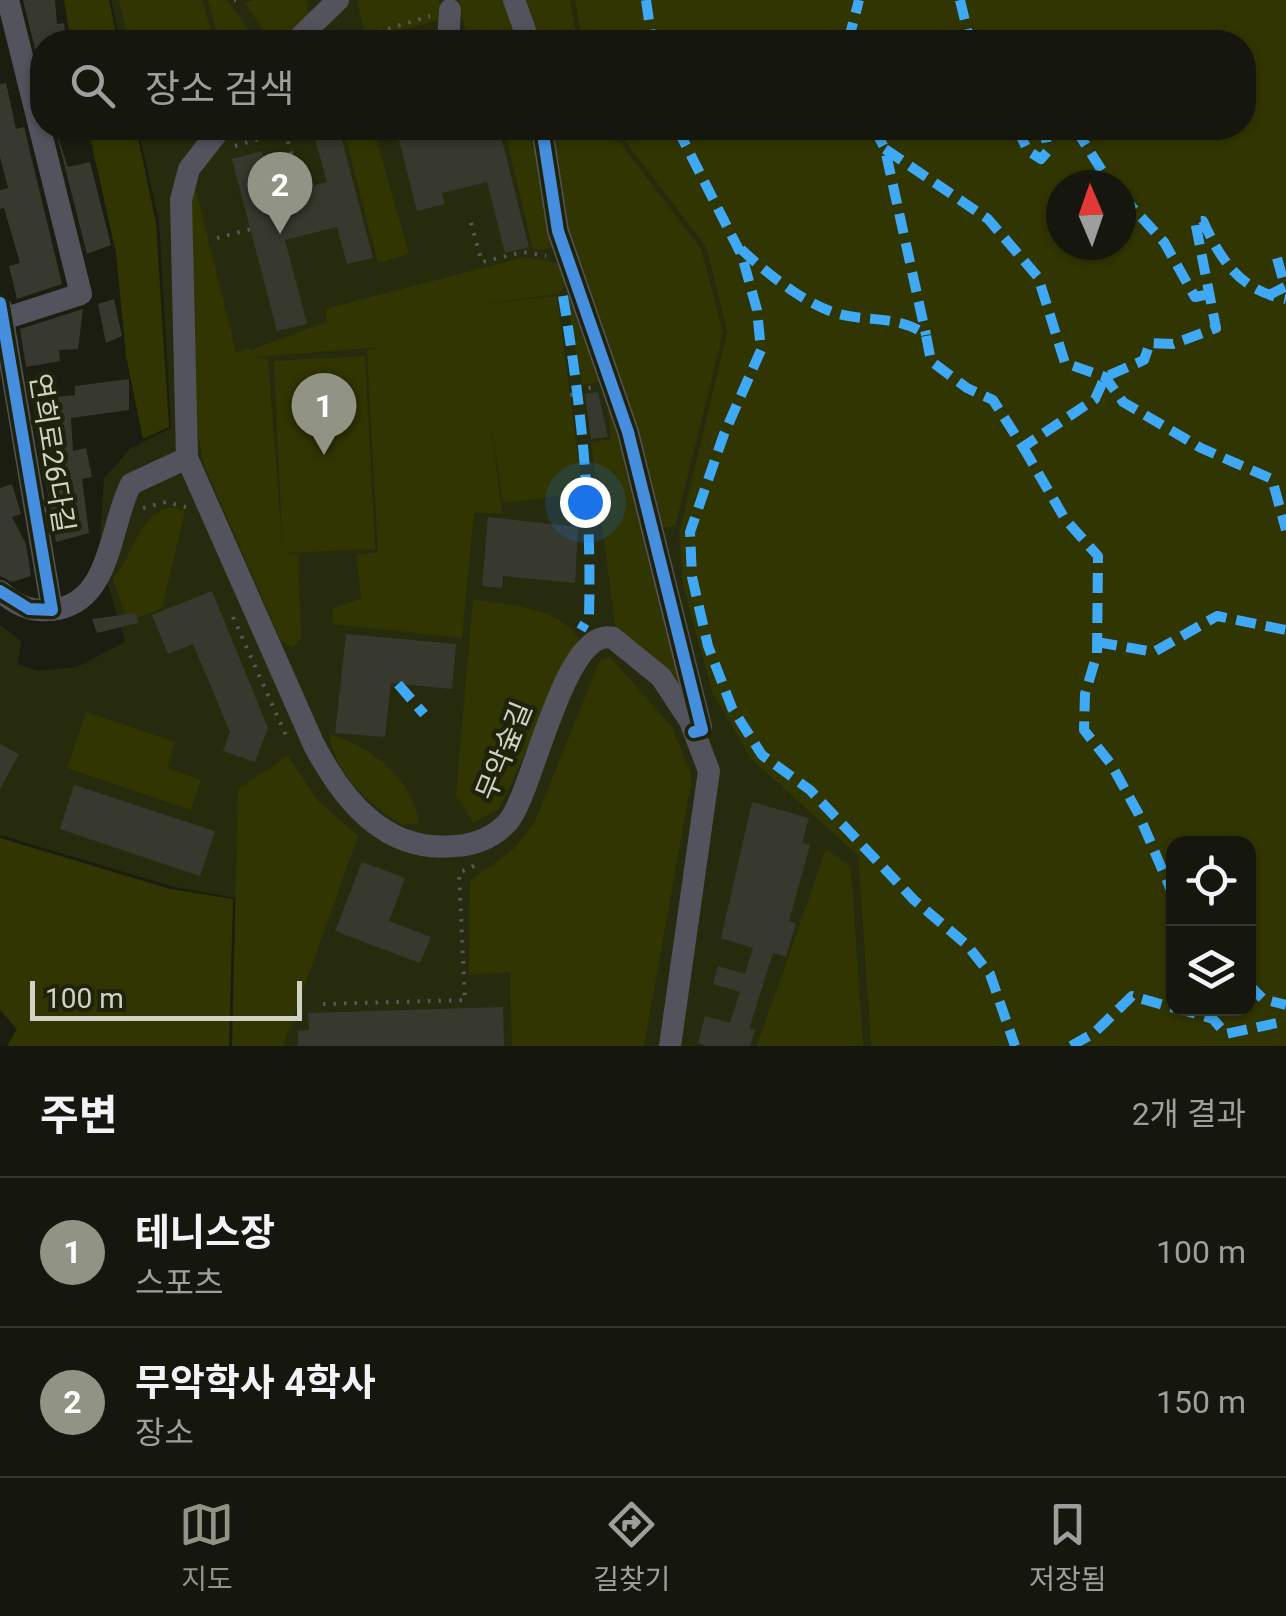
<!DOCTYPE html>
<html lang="ko">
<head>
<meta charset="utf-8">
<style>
  :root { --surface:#15160d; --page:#22231b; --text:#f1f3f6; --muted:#9d9f9d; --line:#34352e; --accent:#919385 }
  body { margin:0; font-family:Roboto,"Noto Sans KR",sans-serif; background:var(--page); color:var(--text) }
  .controls { position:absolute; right:30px; bottom:30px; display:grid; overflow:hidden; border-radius:20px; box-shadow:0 2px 8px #0004 }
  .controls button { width:90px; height:90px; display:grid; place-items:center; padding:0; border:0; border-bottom:2px solid var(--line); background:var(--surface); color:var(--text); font:50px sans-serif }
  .compass { position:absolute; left:1046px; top:170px; width:90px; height:90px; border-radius:50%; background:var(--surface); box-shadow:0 2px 8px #0004; rotate:358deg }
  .scale { position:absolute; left:30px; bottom:25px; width:272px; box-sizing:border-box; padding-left:10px; border:5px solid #d0d3c4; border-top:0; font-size:28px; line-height:35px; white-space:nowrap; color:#d0d3c4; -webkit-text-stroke:8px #20230b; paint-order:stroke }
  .you { position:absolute; left:585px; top:502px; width:35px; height:35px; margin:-25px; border:8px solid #fff; border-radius:50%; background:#1a73e8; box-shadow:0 0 0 15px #1a73e833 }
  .badge { display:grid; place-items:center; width:65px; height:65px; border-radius:50%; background:var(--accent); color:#fff; font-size:32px; font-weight:700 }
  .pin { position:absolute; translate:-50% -82px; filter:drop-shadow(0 2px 5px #0008) }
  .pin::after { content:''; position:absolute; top:52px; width:35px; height:30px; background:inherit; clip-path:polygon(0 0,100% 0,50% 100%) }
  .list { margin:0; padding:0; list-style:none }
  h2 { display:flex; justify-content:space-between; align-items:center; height:130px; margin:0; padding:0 40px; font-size:42px }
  h2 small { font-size:32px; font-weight:400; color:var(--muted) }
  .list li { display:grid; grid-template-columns:65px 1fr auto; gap:30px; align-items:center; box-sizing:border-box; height:150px; padding:0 40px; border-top:2px solid var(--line) }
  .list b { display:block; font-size:38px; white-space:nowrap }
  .list p { margin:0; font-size:32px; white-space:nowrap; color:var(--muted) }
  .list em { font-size:32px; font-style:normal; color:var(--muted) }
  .icon { flex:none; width:55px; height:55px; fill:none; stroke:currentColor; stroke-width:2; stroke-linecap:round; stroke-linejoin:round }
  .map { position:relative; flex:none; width:1286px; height:1046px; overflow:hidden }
  .search { position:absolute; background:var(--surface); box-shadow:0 2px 8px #0004; left:30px; right:30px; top:30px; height:110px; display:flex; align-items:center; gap:25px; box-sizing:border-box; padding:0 35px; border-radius:40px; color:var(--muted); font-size:38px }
  .sheet { height:430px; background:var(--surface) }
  nav { display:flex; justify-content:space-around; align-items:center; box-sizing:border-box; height:140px; border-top:2px solid var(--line); background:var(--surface); font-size:28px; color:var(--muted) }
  nav a { display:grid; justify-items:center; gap:5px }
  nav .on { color:var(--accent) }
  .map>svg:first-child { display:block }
</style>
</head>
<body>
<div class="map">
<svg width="1286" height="1046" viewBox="0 0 1286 1046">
  <rect width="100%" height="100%" fill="#1c1d11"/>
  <g fill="#272b0d">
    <path d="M111,0H575L582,42H120Z"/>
    <path d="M138,128H615L706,247L727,332L679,533L751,759L858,856L871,1046H257L241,899L174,887L0,835V625L21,641L18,664L38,671L77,667L125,642L99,554L104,478L131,448L171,428L159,221Z"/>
  </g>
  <g fill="#313502" fill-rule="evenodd">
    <path d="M64,0H109L118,42H71Z"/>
    <path d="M119,0H202L214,42H129Z"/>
    <path d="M208,0H227L257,42H219Z"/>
    <path d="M255,0H306L310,17L279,42H272L245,3Z"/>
    <path d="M357,0H439L443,19L366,40Z"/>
    <path d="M458,0H510L524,42H469Z"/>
    <path d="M520,0H570L577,42H533Z"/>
    <path d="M575,0H1286V1046H871L858,856L751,759L713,693L683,586L679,533L727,332L706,247L615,128H1244V42H582ZM1061,185H1121V245H1061ZM1174,844H1248V1008H1174Z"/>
    <path d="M88,128H136L156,223L169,427L143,439L126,356L116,253Z"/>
    <path d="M343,128H373L409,254L378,263Z"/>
    <path d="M504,128H532L553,248L533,250Z"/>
    <path d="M547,128H609L701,249L723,332L675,527L656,528L562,231Z"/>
    <path d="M195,187L236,352L251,348L253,354V349L327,322L325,309L524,257L562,264L568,280L559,294L477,305L557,296L583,493L503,503L491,421L502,513H474L462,638L333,624L332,608L361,599L357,555L378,552L367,350L382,347L253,357L268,359L283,555L274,361L365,356L375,549L285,553L298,555L301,637L293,648L281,641L203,462L196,422L188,203Z"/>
    <path d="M572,285L606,381L582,385L566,297Z"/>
    <path d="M606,388L687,694L616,631L591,442L611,439Z"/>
    <path d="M172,507L185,511L162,608L127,622L113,578C134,555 139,512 172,507Z"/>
    <path d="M473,599C509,606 558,606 579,639L499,809L473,823L456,795Z"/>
    <path d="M610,657L672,727L692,777L644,1046H512L510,972L469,975L470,881L515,848L535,821L600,660Z"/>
    <path d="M86,712L175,742L167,768L201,780L191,810L67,768Z"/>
    <path d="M330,729L332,735C373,748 413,780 419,823L402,825C370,804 329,771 330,729Z"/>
    <path d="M288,756L318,801L358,836L283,1046H232L238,789Z"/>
    <path d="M0,838L170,889L233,899L229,1046H7L17,1029L0,1010Z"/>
    <path d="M826,849L851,868L863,1046H757Z"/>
  </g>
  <g fill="#37392e">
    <path d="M23,0H55L57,24L64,23L66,42H42V77Z"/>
    <path d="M6,83L16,129L24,127L62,284L17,299L9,266L20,263L4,208L0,209V190L8,188L0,157V84Z"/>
    <path d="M55,128L68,167L90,162L111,245L87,254Z"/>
    <path d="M312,128H339L373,258L347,264L337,227L285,240L307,324L277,331L232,159L262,151L273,196L327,182Z"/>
    <path d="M396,128H499L529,247L505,253L487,182L442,193L445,204L417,211Z"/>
    <path d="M114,299L122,336L106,343L98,304Z"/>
    <path d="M83,309L78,349L59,350L60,361L26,367L20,329Z"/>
    <path d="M129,379V410L71,418L73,451L86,448L92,477L82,479L89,533L56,542L32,399L75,395V386Z"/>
    <path d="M598,392L608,437L591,439L585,394Z"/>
    <path d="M12,484L21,514L12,517L26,544L31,576L12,582L0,576V488Z"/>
    <path d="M488,517L578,527L575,583L503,576L502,588L482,586Z"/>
    <path d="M212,591L268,728L255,762L223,751L230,732L193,644L168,654L152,615Z"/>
    <path d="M136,613L138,623L97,633L92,619Z"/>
    <path d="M346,634L456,644L452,689L391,683L385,737L335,733Z"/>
    <path d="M0,744L19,754L0,789Z"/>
    <path d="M74,785L215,831L200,876L60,829Z"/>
    <path d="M752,802L809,818L802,843L810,845L789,921L796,923L786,957L773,953L749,1029L755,1030L750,1046H706L698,1043L705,1016L730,1023L740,992L713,984L718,966L745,974L753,948L721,938Z"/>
    <path d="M362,862L405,878L389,921L431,937L420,963L335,931Z"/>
    <path d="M503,1007L504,1046H298V1031L309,1030L308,1013Z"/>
  </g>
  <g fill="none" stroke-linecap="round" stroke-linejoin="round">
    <g stroke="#56585b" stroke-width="4" stroke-dasharray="2.5 8" stroke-linecap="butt">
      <path d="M234,0H236"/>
      <path d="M358,38L430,16"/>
      <path d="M171,128L182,145"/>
      <path d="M235,146L285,131L301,189"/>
      <path d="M471,223L482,262L523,252L546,256"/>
      <path d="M217,238L251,229"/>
      <path d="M578,390L593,387"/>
      <path d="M570,395L579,394"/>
      <path d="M143,508L166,502L186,507"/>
      <path d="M233,617L288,740"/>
      <path d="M323,1004L465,1000L459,873L480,863"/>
    </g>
    <g stroke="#52535c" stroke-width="22">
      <path d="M514,0L529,42"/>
      <path d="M295,42L338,0"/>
      <path d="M448,42L450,10"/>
      <path d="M221,128L189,169L181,200L187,458L314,745C343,800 385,853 454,846C474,845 493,838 508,822C534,791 564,625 613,638L661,677L690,721L709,771L670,1046"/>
      <path d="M542,128L558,231L628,432L701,727"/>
      <path d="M1,308L52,610"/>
      <path d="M0,320L81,294L8,0"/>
      <path d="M0,591C18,607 34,613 58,609C112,598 110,524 131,484L187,458"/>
    </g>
    <g stroke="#3fa9f5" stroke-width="10" stroke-dasharray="20 10" stroke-linecap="butt">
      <path d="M646,0L652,42"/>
      <path d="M960,0L970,42"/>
      <path d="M529,38V42"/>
      <path d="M848,42L859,0"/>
      <path d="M677,128L742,256L757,310L761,350L724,434L690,532L692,577L708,646L732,708L762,755L810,790L914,900L967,945L990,974L1015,1046"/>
      <path d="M874,128L885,149L926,335"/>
      <path d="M1017,128L1028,151L1041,159L1048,151L1044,128"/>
      <path d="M1075,128L1111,185"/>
      <path d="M885,149L988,219L1038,277L1065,363L1105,377L1123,402L1201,448L1272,479L1286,530"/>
      <path d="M1121,195L1164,242L1195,297L1210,294"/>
      <path d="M741,249C764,271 800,300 830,311C863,324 897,313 926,335L931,361L967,388L993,400L1023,447L1095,399L1105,377L1144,360L1150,343L1173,344L1216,328L1195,221H1203C1221,261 1241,291 1286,299"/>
      <path d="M563,296C581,404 592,507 589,616L581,630"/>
      <path d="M1267,296L1285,287L1277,258L1286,257"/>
      <path d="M1023,447L1065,519L1098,556L1097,654L1085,694L1084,730L1111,764L1138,813L1174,897"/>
      <path d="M1097,642L1154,652L1217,616L1286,630"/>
      <path d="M398,684L424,714"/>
      <path d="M1248,984L1263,999L1286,1005"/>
      <path d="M1176,1008L1213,1019L1226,1034L1286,1021"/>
      <path d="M1071,1046L1094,1033L1132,996L1174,1008"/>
    </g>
    <defs>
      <g id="cycleway">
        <path d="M542,128L558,231L628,432L702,730L694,732"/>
        <path d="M0,303L52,610L29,609L0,591"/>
      </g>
    </defs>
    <use href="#cycleway" stroke="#20230b" stroke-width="19"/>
    <use href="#cycleway" stroke="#468fdf" stroke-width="12"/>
  </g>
  <g text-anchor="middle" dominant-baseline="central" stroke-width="9" stroke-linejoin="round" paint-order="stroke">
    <g font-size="28" fill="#d0d3c4" stroke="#20230b">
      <text transform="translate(52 453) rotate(81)">연희로26다길</text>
      <text transform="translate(504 751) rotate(-68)">무악숲길</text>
    </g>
  </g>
</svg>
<div class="controls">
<button><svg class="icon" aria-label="locate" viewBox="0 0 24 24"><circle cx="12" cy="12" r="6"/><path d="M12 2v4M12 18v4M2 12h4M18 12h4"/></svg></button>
<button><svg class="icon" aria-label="layers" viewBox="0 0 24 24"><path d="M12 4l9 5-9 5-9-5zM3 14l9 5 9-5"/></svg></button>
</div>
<svg class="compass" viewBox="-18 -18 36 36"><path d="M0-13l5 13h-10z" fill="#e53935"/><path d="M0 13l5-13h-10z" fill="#9d9f9d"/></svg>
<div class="scale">100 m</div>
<div class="you"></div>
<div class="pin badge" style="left:324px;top:455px">1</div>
<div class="pin badge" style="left:280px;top:234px">2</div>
<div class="search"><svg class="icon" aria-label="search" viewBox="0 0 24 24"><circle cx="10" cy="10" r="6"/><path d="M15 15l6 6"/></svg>장소 검색</div>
</div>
<section class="sheet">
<h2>주변<small>2개 결과</small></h2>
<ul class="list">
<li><span class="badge">1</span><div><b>테니스장</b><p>스포츠</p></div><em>100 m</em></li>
<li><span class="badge">2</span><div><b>무악학사 4학사</b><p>장소</p></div><em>150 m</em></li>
</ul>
</section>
<nav>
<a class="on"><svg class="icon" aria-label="map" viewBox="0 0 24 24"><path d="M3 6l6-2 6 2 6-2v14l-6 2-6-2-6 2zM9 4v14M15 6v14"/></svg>지도</a>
<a><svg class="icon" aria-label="directions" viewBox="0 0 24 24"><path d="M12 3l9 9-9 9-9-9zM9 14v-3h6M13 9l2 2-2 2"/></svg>길찾기</a>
<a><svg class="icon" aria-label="saved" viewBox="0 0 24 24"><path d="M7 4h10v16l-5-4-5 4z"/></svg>저장됨</a>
</nav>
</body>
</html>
